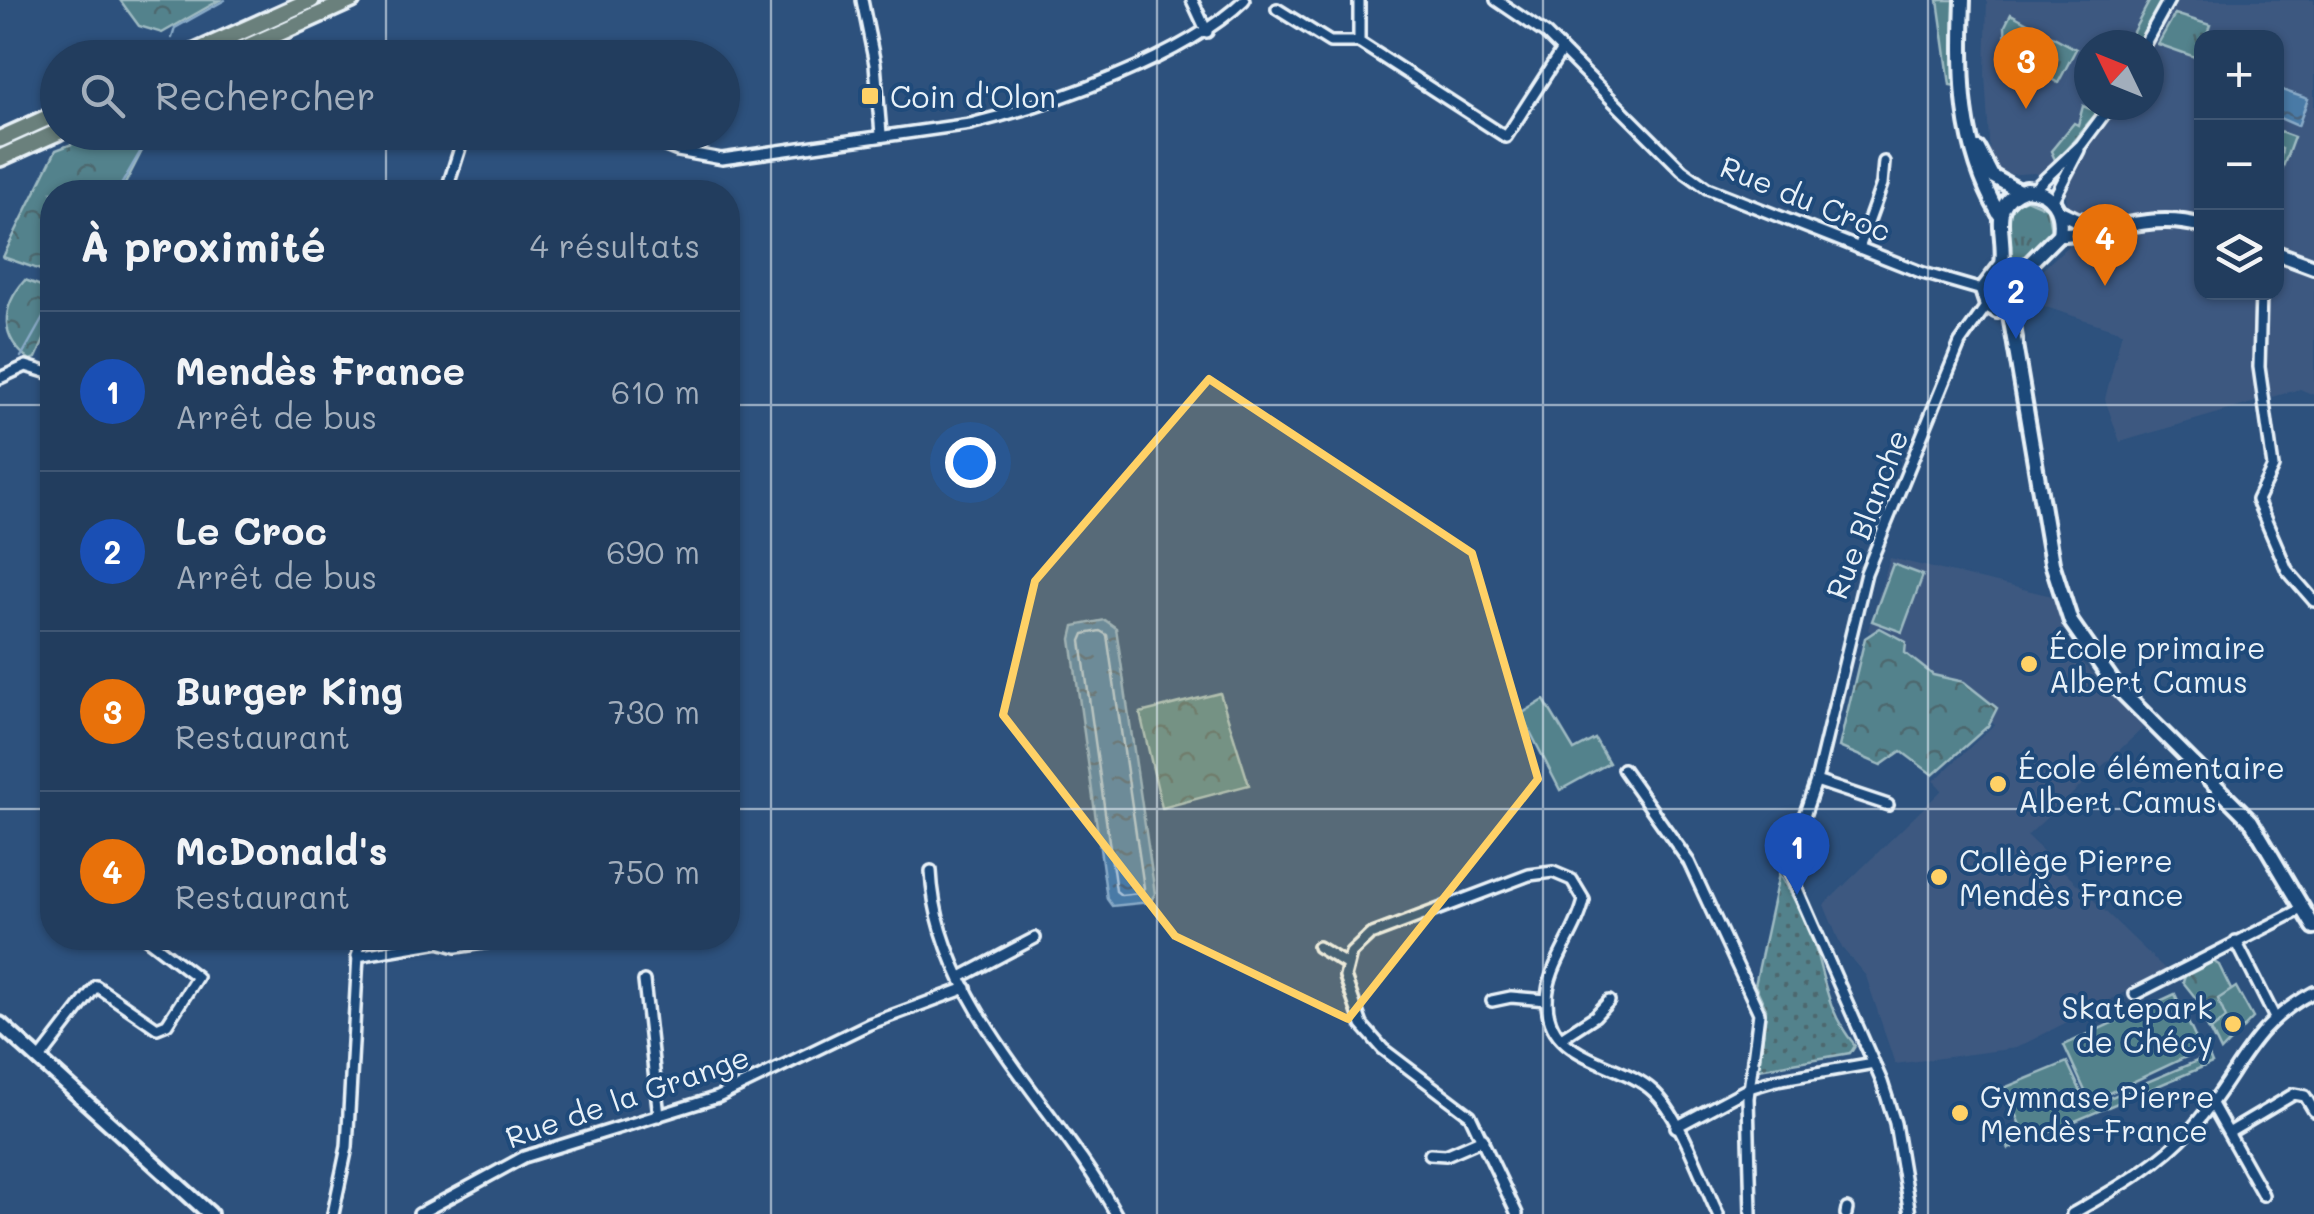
<!DOCTYPE html>
<html lang="fr">
<head>
<meta charset="utf-8">
<style>
  :root { --surface:#223d5e; --page:#2a4464; --text:#f1f3f6; --muted:#a2aebc; --line:#3f5673; --accent:#ffd166 }
  body { margin:0; font-family:Mali,sans-serif; background:var(--page); color:var(--text) }
  .controls { position:absolute; right:30px; top:30px; display:grid; overflow:hidden; border-radius:20px; box-shadow:0 2px 8px #0004 }
  .controls button { width:90px; height:90px; display:grid; place-items:center; padding:0; border:0; border-bottom:2px solid var(--line); background:var(--surface); color:var(--text); font:50px sans-serif }
  .compass { position:absolute; left:2074px; top:30px; width:90px; height:90px; border-radius:50%; background:var(--surface); box-shadow:0 2px 8px #0004; rotate:313deg }
  .you { position:absolute; left:970px; top:462px; width:35px; height:35px; margin:-25px; border:8px solid #fff; border-radius:50%; background:#1a73e8; box-shadow:0 0 0 15px #1a73e833 }
  .badge { display:grid; place-items:center; width:65px; height:65px; border-radius:50%; background:var(--accent); color:#fff; font-size:32px; font-weight:700 }
  .pin { position:absolute; translate:-50% -82px; filter:drop-shadow(0 2px 5px #0008) }
  .pin::after { content:''; position:absolute; top:52px; width:35px; height:30px; background:inherit; clip-path:polygon(0 0,100% 0,50% 100%) }
  .list { margin:0; padding:0; list-style:none }
  h2 { display:flex; justify-content:space-between; align-items:center; height:130px; margin:0; padding:0 40px; font-size:42px }
  h2 small { font-size:32px; font-weight:400; color:var(--muted) }
  .list li { display:grid; grid-template-columns:65px 1fr auto; gap:30px; align-items:center; box-sizing:border-box; height:160px; padding:0 40px; border-top:2px solid var(--line) }
  .list b { display:block; font-size:38px; white-space:nowrap }
  .list p { margin:0; font-size:32px; white-space:nowrap; color:var(--muted) }
  .list em { font-size:32px; font-style:normal; color:var(--muted) }
  .icon { flex:none; width:55px; height:55px; fill:none; stroke:currentColor; stroke-width:2; stroke-linecap:round; stroke-linejoin:round }
  .map { position:relative; flex:none; width:2314px; height:1214px; overflow:hidden }
  .search { position:absolute; background:var(--surface); box-shadow:0 2px 8px #0004; left:40px; top:40px; width:700px; height:110px; display:flex; align-items:center; gap:25px; box-sizing:border-box; padding:0 35px; border-radius:55px; color:var(--muted); font-size:38px }
  .panel { position:absolute; background:var(--surface); box-shadow:0 2px 8px #0004; left:40px; top:180px; width:700px; height:770px; border-radius:40px }
  .map>svg:first-child { display:block }
</style>
</head>
<body>
<div class="map">
<svg width="2314" height="1214" viewBox="0 0 2314 1214">
  <defs>
    <pattern id="grass-tufts" width="24" height="20" patternUnits="userSpaceOnUse" patternTransform="scale(2.5)"><rect width="24" height="20" fill="#53828c"/><path d="M3 7l-1-3M5 7V3M7 7l1-3M15 17l-1-3M17 17v-4M19 17l1-3" fill="none" stroke="#4d686e"/></pattern>
    <pattern id="forest-crowns" width="20" height="18" patternUnits="userSpaceOnUse" patternTransform="scale(2.5)"><rect width="20" height="18" fill="#53828c"/><path d="M2 6a3 3 0 1 1 6 0M12 15a3 3 0 1 1 6 0" fill="none" stroke="#4d686e"/></pattern>
    <pattern id="park-dots" width="8" height="8" patternUnits="userSpaceOnUse" patternTransform="scale(2.5)"><rect width="8" height="8" fill="#53828c"/><path d="M2 2h.1M6 6h.1" fill="none" stroke="#4d686e" stroke-width="1.8" stroke-linecap="round"/></pattern>
    <pattern id="water-ripples" width="26" height="14" patternUnits="userSpaceOnUse" patternTransform="scale(2.5)"><rect width="26" height="14" fill="#497aa6"/><path d="M2 4q2-2 4 0t4 0M15 11q2-2 4 0t4 0" fill="none" stroke="#48647d"/></pattern>
  </defs>
  <rect width="100%" height="100%" fill="#2d517d"/>
  <filter id="ink" filterUnits="userSpaceOnUse"><feTurbulence type="fractalNoise" baseFrequency=".01" numOctaves="2"/><feDisplacementMap in="SourceGraphic" scale="20" xChannelSelector="R" yChannelSelector="G"/><feConvolveMatrix kernelMatrix="1 2 1 2 8 2 1 2 1" color-interpolation-filters="sRGB"/></filter>
  <g filter="url(#ink)">
    <g fill="#3d5980" fill-rule="evenodd">
      <path d="M1987,0H2314V395L2300,389L2120,442L2105,399L2122,332L2037,304L2042,270L2069,245L2066,193L2034,173L2003,175L1990,157L1985,74ZM2202,38H2276V292H2202ZM2089,45H2149V105H2089Z"/>
      <path d="M1890,558L2052,596L2067,629L2060,638L2143,728L2027,836L2167,971L2016,1048L1895,1064L1866,976L1842,948L1824,905L1942,790L1934,781L1995,724L1868,630Z"/>
    </g>
    <g fill="url(#grass-tufts)" stroke="#9ebac2" stroke-width="2.5">
      <path d="M1938,0H1956V86L1950,85Z"/>
      <path d="M2150,0H2162L2137,45H2126Z"/>
      <path d="M2011,14L2076,49L2058,83L2038,71L2007,74L2005,26Z"/>
      <path d="M2175,14L2210,25L2206,37L2202,38L2198,58L2158,44Z"/>
      <path d="M2092,105H2103L2056,162L2051,151L2074,123L2078,125L2083,106L2090,109Z"/>
      <path d="M2277,131L2294,137L2277,183L2282,149L2277,147Z"/>
      <path d="M2026,199L2047,208L2051,230C2033,258 2015,256 2010,296L1999,301L1991,292L2012,256L2005,224L2007,208Z"/>
    </g>
    <g fill="url(#forest-crowns)" stroke="#9ebac2" stroke-width="2.5">
      <path d="M120,0H220L162,33L139,26Z"/>
      <path d="M101,133H151L121,192H52V274L3,257L56,150Z"/>
      <path d="M25,280L52,290V322L36,358L30,360C0,338 0,308 25,280Z"/>
      <path d="M1880,628L1906,642L1905,653L1933,675L1964,682L1997,708L1988,726L1933,775L1901,751L1881,765L1839,747L1865,638Z"/>
      <path d="M1220,693L1249,785L1162,808L1140,713Z"/>
      <path d="M2211,960L2219,965L2237,1002L2221,1042L2214,1040L2206,1024L2210,1008L2202,1006L2183,982L2186,973Z"/>
    </g>
    <path fill="url(#park-dots)" stroke="#9ebac2" stroke-width="2.5" d="M1779,874C1790,894 1806,915 1812,937C1824,976 1827,1013 1855,1045L1850,1053L1759,1069L1766,1009L1755,985Z"/>
    <g fill="#53828c" stroke="#9ebac2" stroke-width="2.5">
      <path d="M1893,564L1923,575L1902,632L1872,621Z"/>
      <path d="M1544,700L1574,750L1595,739L1609,763L1560,790L1521,714Z"/>
      <path d="M2236,987L2253,1018L2221,1051L2211,1030L2226,1018L2218,999Z"/>
      <path d="M2175,994L2201,1050L2090,1102L2064,1045Z"/>
      <path d="M2209,1056L2212,1063L2009,1149L2005,1142L2024,1134L2004,1088L2067,1062L2088,1107Z"/>
    </g>
    <g fill="url(#water-ripples)" stroke="#89aac7" stroke-width="2.5">
      <path d="M2276,88L2308,99L2298,126L2277,117Z"/>
      <path d="M1105,620L1116,628L1155,894L1150,902L1112,906L1107,899L1071,639L1074,626Z"/>
    </g>
    <g fill="none" stroke-linecap="round" stroke-linejoin="round">
      <path stroke="#a8c1d7" stroke-width="2.5" d="M1100,631L1107,635L1144,888L1140,893L1121,895L1116,891L1081,641L1084,634Z"/>
      <g stroke="#89aac7" stroke-width="2.5">
        <path d="M172,38L175,28L225,0"/>
        <path d="M117,192L152,132"/>
        <path d="M21,357L52,302"/>
      </g>
      <defs>
        <g id="street">
          <path d="M862,0L875,64L881,134"/>
          <path d="M1192,0L1207,32"/>
          <path d="M1359,0V42L1506,137L1562,50"/>
          <path d="M1496,0L1546,34L1682,170L1707,188L1923,273L1982,290"/>
          <path d="M1277,9L1330,42H1359"/>
          <path d="M2144,45L2169,0"/>
          <path d="M631,132L678,151L722,159L970,124C1052,104 1184,58 1244,0"/>
          <path d="M2034,189L2081,145L2111,105"/>
          <path d="M446,192L465,132"/>
          <path d="M2053,200L2079,150"/>
          <path d="M1859,248L1882,184L1884,162"/>
          <path d="M2261,292L2259,367L2273,467L2257,500L2287,570L2314,601"/>
          <path d="M0,378L26,366L52,374"/>
          <path d="M1623,769L1689,862L1759,1013L1748,1098L1751,1214"/>
          <path d="M1816,781L1888,805"/>
          <path d="M931,871C937,1004 1056,1103 1116,1214"/>
          <path d="M2236,941L2274,1016"/>
          <path d="M1318,947L1346,964"/>
          <path d="M357,956L439,942L456,947L516,938"/>
          <path d="M961,977L1035,938"/>
          <path d="M644,981L659,1116"/>
          <path d="M2135,994L2304,908"/>
          <path d="M1492,1001L1511,997L1547,1000"/>
          <path d="M1561,1038L1595,1016L1609,1001"/>
          <path d="M40,1059L96,986L157,1028L167,1024L197,977L146,938"/>
          <path d="M2212,1104L2263,1195"/>
          <path d="M1676,1127L1749,1088L1776,1080L1874,1063"/>
          <path d="M2230,1132L2294,1094L2305,1096L2314,1111"/>
          <path d="M1430,1154L1446,1155L1483,1139"/>
          <path d="M333,1214L347,1147L359,938"/>
          <path d="M419,1214L524,1157L718,1097L869,1024L966,988"/>
          <path d="M1517,1214L1470,1115L1383,1049L1362,1025L1345,977L1351,953L1370,935L1529,875L1553,872L1572,880L1584,900C1577,934 1547,965 1547,1001C1547,1061 1619,1060 1653,1091C1680,1115 1702,1181 1718,1214"/>
          <path d="M1846,1214L1847,1209"/>
          <path d="M1910,1214L1895,1123L1882,1082L1787,866L1816,781L1866,573L1960,343L1987,305"/>
          <path d="M2072,1214C2115,1189 2158,1166 2191,1129C2240,1075 2245,1029 2314,992"/>
        </g>
        <g id="secondary">
          <path d="M1963,0C1960,76 1960,146 1999,214"/>
          <path d="M1978,149L1992,176L2019,191"/>
          <path d="M2026,189C2052,191 2063,210 2059,234L2024,269L2014,305L1997,311L1987,305L1982,290L2002,264C2007,234 1986,203 2026,189Z"/>
          <path d="M2060,212L2077,220L2105,224"/>
          <path d="M2059,234C2109,234 2151,211 2202,226"/>
          <path d="M2276,253L2314,267"/>
          <path d="M2009,309L2052,563L2071,622L2115,685L2251,821L2314,927"/>
          <path d="M0,1024L210,1214"/>
        </g>
        <g id="highway">
          <path d="M182,58L311,0"/>
          <path d="M223,58L352,0"/>
          <path d="M0,139L58,113"/>
          <path d="M0,158L58,132"/>
        </g>
      </defs>
      <use href="#street" stroke="#e8f1f8" stroke-width="16"/>
      <use href="#secondary" stroke="#e8f1f8" stroke-width="20"/>
      <use href="#highway" stroke="#e8f1f8" stroke-width="22"/>
      <use href="#street" stroke="#1f4a7a" stroke-width="9"/>
      <use href="#secondary" stroke="#1f4a7a" stroke-width="12"/>
      <use href="#highway" stroke="#6a807c" stroke-width="15"/>
    </g>
  </g>
  <path fill="#ffd166" fill-opacity="0.2" stroke="#ffd166" stroke-width="8" stroke-linejoin="round" d="M1209,379L1472,553L1538,779L1348,1019L1175,936L1003,715L1035,581Z"/>
  <path fill="none" stroke="#e8f1f8" stroke-width="2.5" stroke-opacity="0.55" d="M386,0V58M771,0V1214M1157,0V1214M1543,0V1214M1928,0V1214M386,132V192M0,405H52M728,405H2314M0,809H52M728,809H2314M386,938V1214"/>
  <g fill="#ffd166" stroke="#1f4a7a" stroke-width="4">
    <rect x="860" y="86" width="20" height="20" rx="5"/>
    <circle cx="2029" cy="664" r="10"/>
    <circle cx="1998" cy="784" r="10"/>
    <circle cx="1939" cy="877" r="10"/>
    <circle cx="2233" cy="1024" r="10"/>
    <circle cx="1960" cy="1113" r="10"/>
  </g>
  <g text-anchor="middle" dominant-baseline="central" stroke-width="8" stroke-linejoin="round" paint-order="stroke">
    <g font-size="30" fill="#e8f1f8" stroke="#1f4a7a" text-anchor="start">
      <text x="890" y="96">Coin d'Olon</text>
      <text x="2049" y="647">École primaire<tspan x="2049" dy="34">Albert Camus</tspan></text>
      <text x="2018" y="767">École élémentaire<tspan x="2018" dy="34">Albert Camus</tspan></text>
      <text x="1959" y="860">Collège Pierre<tspan x="1959" dy="34">Mendès France</tspan></text>
      <text x="2213" y="1007" text-anchor="end">Skatepark<tspan x="2213" dy="34">de Chécy</tspan></text>
      <text x="1980" y="1096">Gymnase Pierre<tspan x="1980" dy="34">Mendès-France</tspan></text>
    </g>
    <g font-size="30" fill="#e8f1f8" stroke="#1f4a7a">
      <text transform="translate(1806 198) rotate(22)">Rue du Croc</text>
      <text transform="translate(1866 514) rotate(-69)">Rue Blanche</text>
      <text transform="translate(627 1096) rotate(-19)">Rue de la Grange</text>
    </g>
  </g>
</svg>
<div class="controls">
<button>+</button>
<button>−</button>
<button><svg class="icon" aria-label="layers" viewBox="0 0 24 24"><path d="M12 4l9 5-9 5-9-5zM3 14l9 5 9-5"/></svg></button>
</div>
<svg class="compass" viewBox="-18 -18 36 36"><path d="M0-13l5 13h-10z" fill="#e53935"/><path d="M0 13l5-13h-10z" fill="#a2aebc"/></svg>
<div class="you"></div>
<div class="pin badge" style="left:1797px;top:895px;background:#1a4fb4">1</div>
<div class="pin badge" style="left:2016px;top:339px;background:#1a4fb4">2</div>
<div class="pin badge" style="left:2026px;top:109px;background:#e8710a">3</div>
<div class="pin badge" style="left:2105px;top:286px;background:#e8710a">4</div>
<div class="search"><svg class="icon" aria-label="search" viewBox="0 0 24 24"><circle cx="10" cy="10" r="6"/><path d="M15 15l6 6"/></svg>Rechercher</div>
<section class="panel">
<h2>À proximité<small>4 résultats</small></h2>
<ul class="list">
<li><span class="badge" style="background:#1a4fb4">1</span><div><b>Mendès France</b><p>Arrêt de bus</p></div><em>610 m</em></li>
<li><span class="badge" style="background:#1a4fb4">2</span><div><b>Le Croc</b><p>Arrêt de bus</p></div><em>690 m</em></li>
<li><span class="badge" style="background:#e8710a">3</span><div><b>Burger King</b><p>Restaurant</p></div><em>730 m</em></li>
<li><span class="badge" style="background:#e8710a">4</span><div><b>McDonald's</b><p>Restaurant</p></div><em>750 m</em></li>
</ul>
</section>
</div>
</body>
</html>
